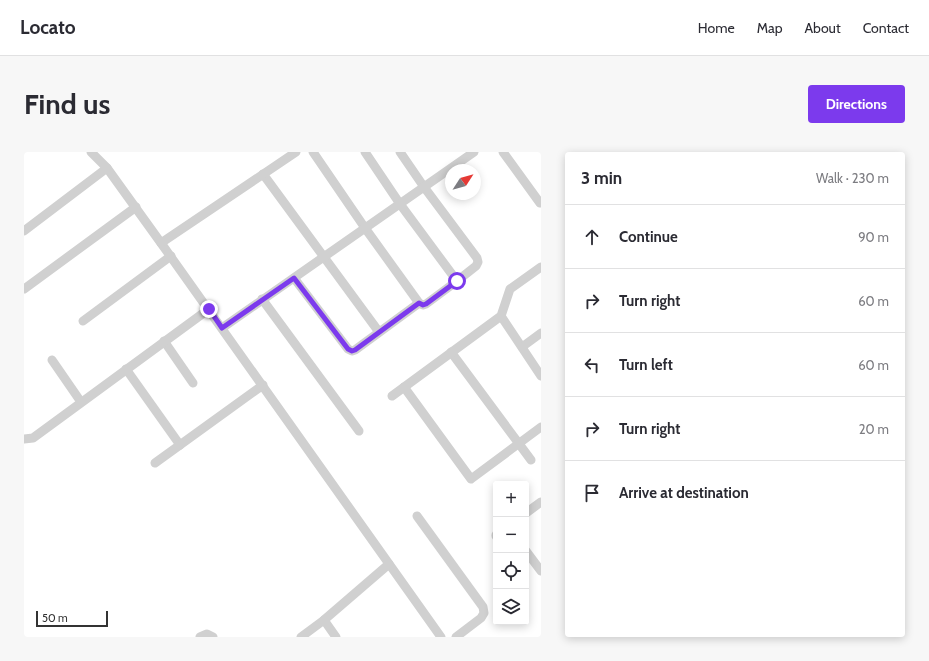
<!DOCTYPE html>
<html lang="en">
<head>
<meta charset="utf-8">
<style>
  :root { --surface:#fff; --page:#f7f7f7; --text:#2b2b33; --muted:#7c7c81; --line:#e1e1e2; --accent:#7c3aed }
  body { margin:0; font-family:Cabin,sans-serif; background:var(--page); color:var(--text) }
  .controls { position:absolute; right:12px; bottom:12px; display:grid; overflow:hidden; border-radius:4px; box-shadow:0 2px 10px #0003 }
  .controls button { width:36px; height:36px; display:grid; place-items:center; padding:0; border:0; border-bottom:1px solid var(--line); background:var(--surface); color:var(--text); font:20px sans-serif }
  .compass { position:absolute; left:421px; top:12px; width:36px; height:36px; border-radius:50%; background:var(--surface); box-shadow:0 2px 10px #0003; rotate:54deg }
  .scale { position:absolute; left:12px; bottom:10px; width:72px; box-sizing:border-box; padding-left:4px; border:2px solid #333; border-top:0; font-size:11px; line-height:14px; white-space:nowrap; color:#333; -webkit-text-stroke:3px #fff; paint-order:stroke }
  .stop { position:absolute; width:12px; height:12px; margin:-9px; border:3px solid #7c3aed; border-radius:50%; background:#fff }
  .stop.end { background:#7c3aed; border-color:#fff; box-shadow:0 1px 4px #0008 }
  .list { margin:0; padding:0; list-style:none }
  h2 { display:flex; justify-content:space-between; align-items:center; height:52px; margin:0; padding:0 16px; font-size:17px }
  h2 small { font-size:13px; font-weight:400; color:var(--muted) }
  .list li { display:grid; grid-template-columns:26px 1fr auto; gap:12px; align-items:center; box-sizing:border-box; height:64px; padding:0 16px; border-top:1px solid var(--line) }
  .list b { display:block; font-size:15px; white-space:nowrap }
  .list em { font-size:13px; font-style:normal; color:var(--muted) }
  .icon { flex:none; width:22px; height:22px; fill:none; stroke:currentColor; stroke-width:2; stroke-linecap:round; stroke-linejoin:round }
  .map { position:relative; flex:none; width:517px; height:485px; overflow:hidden; border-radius:4px }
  header { display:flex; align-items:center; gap:24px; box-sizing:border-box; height:56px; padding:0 20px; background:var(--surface); border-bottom:1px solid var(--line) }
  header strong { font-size:19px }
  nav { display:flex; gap:22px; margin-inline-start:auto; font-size:14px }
  .intro { display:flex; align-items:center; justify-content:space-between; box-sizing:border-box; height:96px; padding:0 24px }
  h1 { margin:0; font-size:28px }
  .button { padding:10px 18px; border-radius:4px; background:var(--accent); color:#fff; font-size:14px; font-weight:700 }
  main { display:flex; gap:24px; padding:0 24px }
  aside { flex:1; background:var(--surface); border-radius:4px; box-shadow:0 2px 10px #0003 }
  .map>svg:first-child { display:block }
</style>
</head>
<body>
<header>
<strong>Locato</strong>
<nav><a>Home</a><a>Map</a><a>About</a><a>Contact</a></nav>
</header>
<div class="intro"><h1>Find us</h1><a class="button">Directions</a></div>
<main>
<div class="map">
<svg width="517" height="485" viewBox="0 0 517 485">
  <rect width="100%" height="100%" fill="#fff"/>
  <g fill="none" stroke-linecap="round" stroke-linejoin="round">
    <g stroke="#d0d0d0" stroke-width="9">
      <path d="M67,0L83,16L137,91L417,485"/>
      <path d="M289,0L341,76L395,151L399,153L402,152L433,129L452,114L454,110L453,106L400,35L376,0"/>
      <path d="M341,0L376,52L433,129"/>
      <path d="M479,0L516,51"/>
      <path d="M239,22L355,180"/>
      <path d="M0,79L83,16"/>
      <path d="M137,91L272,0"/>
      <path d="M270,126L324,197L328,199L331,198L395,151"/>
      <path d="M0,137L112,55"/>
      <path d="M238,147L335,279"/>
      <path d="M477,164L517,224"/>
      <path d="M59,169L147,104"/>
      <path d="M198,176L450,0"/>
      <path d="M140,189L169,231"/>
      <path d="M498,195L517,181"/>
      <path d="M427,200L507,308"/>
      <path d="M28,208L57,250"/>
      <path d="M102,217L156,293"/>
      <path d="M380,235L447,327L517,275"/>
      <path d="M368,244L477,164L486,137L517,115"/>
      <path d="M0,287L9,286L185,157"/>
      <path d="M131,311L239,233"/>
      <path d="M502,361L517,350"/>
      <path d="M393,364L459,455L460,461L457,466L432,485"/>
      <path d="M472,384V383"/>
      <path d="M502,399L517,419"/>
      <path d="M300,468L312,485"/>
      <path d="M176,485L183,482L189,485"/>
      <path d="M277,485L300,468L365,412"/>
    </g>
  </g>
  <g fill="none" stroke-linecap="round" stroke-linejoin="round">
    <path stroke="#7c3aed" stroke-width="5" d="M185,157L198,176L270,126L324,197L328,199L331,198L395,151L399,153L402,152L433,129"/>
  </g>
</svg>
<div class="controls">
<button>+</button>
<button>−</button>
<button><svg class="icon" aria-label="locate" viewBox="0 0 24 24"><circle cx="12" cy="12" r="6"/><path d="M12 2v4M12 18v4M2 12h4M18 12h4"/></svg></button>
<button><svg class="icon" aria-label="layers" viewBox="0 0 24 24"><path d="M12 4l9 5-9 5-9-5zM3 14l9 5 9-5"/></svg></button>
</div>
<svg class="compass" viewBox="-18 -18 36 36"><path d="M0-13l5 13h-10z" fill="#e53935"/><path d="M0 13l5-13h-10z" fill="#7c7c81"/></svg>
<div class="scale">50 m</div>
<div class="stop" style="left:433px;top:129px"></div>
<div class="stop end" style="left:185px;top:157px"></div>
</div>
<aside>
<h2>3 min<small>Walk · 230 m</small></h2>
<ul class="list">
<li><svg class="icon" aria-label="ahead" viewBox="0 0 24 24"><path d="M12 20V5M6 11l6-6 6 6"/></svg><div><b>Continue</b></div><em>90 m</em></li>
<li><svg class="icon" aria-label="right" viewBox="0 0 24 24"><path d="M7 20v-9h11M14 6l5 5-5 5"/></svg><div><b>Turn right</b></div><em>60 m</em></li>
<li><svg class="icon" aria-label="left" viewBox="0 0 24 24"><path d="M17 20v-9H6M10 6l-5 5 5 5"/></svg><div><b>Turn left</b></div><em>60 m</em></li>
<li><svg class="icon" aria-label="right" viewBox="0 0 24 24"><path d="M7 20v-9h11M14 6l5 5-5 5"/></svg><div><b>Turn right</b></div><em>20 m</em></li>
<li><svg class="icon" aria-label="arrive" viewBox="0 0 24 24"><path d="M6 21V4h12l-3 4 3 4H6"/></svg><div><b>Arrive at destination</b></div></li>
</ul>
</aside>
</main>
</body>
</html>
